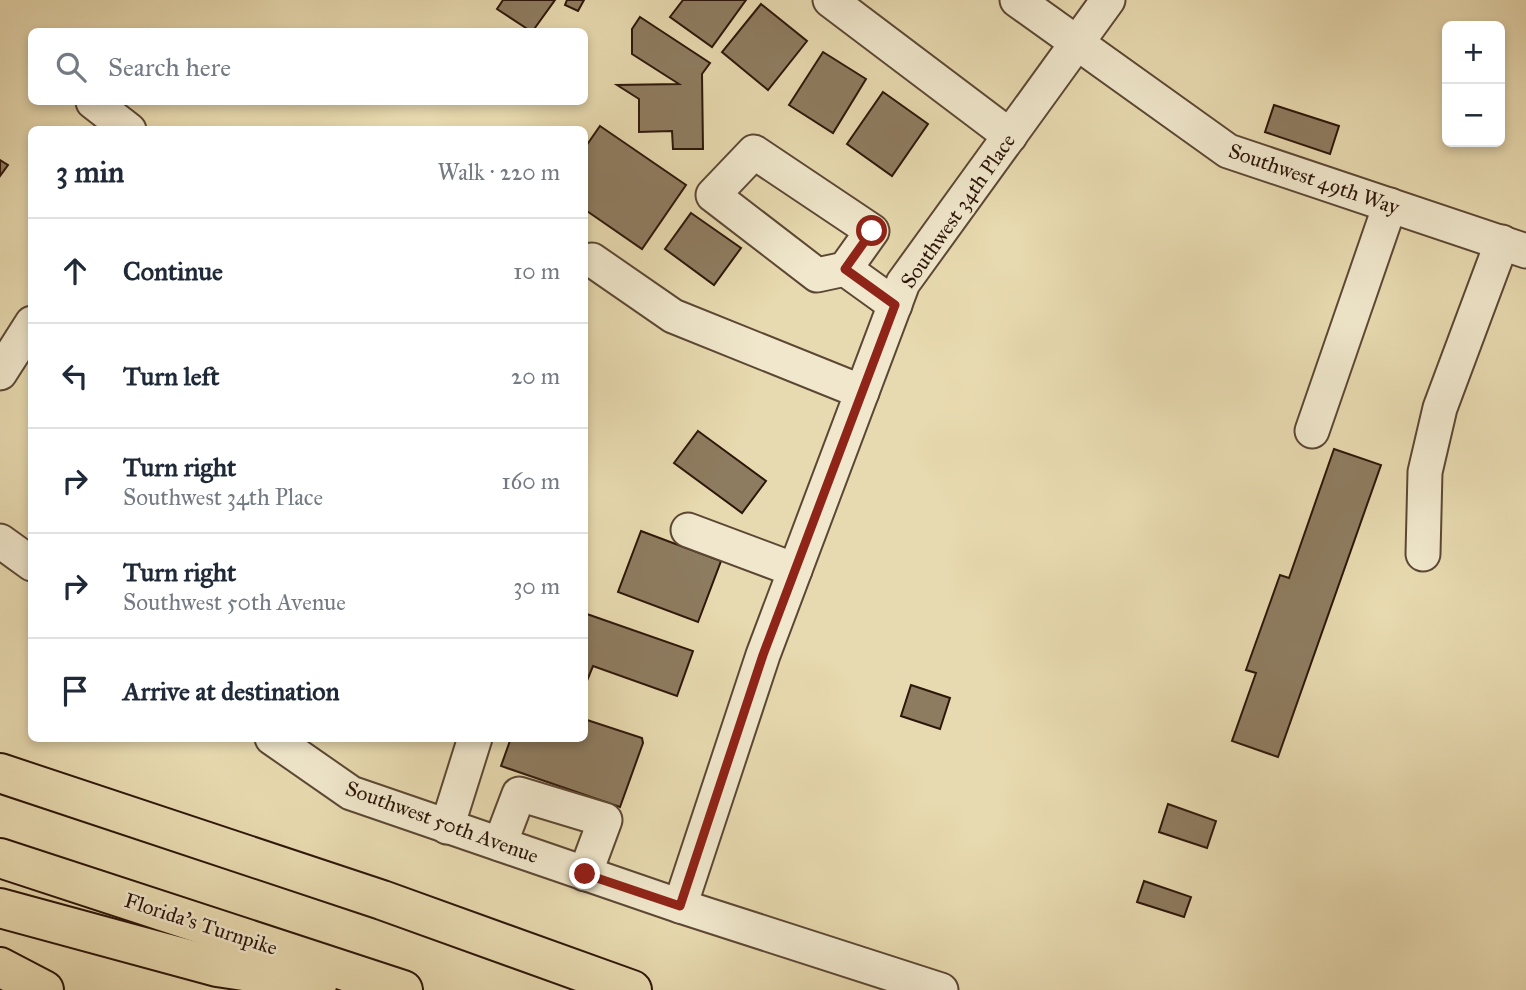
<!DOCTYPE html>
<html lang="en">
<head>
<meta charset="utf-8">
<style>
  :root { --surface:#fff; --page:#f2f2f3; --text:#1f2937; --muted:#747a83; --line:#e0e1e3 }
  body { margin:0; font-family:"IM FELL Great Primer",serif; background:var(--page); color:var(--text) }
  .controls { position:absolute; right:21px; top:21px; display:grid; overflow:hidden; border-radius:10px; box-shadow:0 4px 10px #0003 }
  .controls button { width:63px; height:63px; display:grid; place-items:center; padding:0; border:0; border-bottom:2px solid var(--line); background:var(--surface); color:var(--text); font:35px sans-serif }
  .stop { position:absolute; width:21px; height:21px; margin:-16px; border:5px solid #8f2418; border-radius:50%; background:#fff }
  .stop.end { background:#8f2418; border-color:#fff; box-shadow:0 2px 7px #0008 }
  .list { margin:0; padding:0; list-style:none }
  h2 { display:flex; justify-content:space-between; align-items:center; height:91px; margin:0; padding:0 28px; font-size:30px }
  h2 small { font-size:23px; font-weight:400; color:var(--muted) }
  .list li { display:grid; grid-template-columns:46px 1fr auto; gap:21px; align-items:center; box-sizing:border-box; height:105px; padding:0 28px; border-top:2px solid var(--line) }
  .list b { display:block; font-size:26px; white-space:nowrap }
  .list p { margin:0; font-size:23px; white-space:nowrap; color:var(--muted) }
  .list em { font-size:23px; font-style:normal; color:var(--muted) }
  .icon { flex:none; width:38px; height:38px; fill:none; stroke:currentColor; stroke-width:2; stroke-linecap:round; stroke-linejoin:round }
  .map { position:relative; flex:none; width:1526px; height:990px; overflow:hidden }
  .search { position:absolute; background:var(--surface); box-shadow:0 4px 10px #0003; left:28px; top:28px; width:560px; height:77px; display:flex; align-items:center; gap:18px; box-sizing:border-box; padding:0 24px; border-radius:10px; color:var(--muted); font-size:26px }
  .panel { position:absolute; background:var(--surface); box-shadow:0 4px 10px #0003; left:28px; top:126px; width:560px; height:616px; border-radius:10px }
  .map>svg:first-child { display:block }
</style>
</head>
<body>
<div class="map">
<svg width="1526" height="990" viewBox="0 0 1526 990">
  <rect width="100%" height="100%" fill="#e8dab0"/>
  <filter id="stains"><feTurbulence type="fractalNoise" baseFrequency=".00286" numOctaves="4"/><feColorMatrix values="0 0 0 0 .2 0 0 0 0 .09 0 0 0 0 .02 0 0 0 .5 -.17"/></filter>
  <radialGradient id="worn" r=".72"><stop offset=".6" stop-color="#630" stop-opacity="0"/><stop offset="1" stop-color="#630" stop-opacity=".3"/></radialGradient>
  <g fill="#8e7c60" stroke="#2d160a" stroke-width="2">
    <path d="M503,0H555L532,32L497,9Z"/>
    <path d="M567,0H584L578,11L565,5Z"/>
    <path d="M683,0H746L712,47L670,17Z"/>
    <path d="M761,4L807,41L768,90L722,52Z"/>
    <path d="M640,17L710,63L702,74L703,149H673L672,131L639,132V99L617,85L679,84L632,54V29Z"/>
    <path d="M823,52L866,79L833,133L789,105Z"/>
    <path d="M883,92L928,124L892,176L847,144Z"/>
    <path d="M1274,105L1339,126L1330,154L1265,132Z"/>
    <path d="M600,126L686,185L642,249L584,209V149Z"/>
    <path d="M0,160L8,165L0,176Z"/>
    <path d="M691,213L741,248L714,285L665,249Z"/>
    <path d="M698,431L766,481L742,513L674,463Z"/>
    <path d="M1334,449L1381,465L1278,757L1232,741L1256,673L1246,670L1280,575L1289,578Z"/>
    <path d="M641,531L721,561L698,622L618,592Z"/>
    <path d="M584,613L693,651L677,696L593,666L584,688Z"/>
    <path d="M911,685L950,698L940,729L901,716Z"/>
    <path d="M584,719L642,738L643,743L620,807L501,766L511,738H584Z"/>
    <path d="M1168,804L1216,821L1207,848L1159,832Z"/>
    <path d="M1144,881L1191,897L1184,917L1137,902Z"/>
  </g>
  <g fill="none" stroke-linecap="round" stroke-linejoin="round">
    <defs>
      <g id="minor">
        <path d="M830,0L1010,136"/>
        <path d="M1017,0L1228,151L1526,251"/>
        <path d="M93,102L129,130"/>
        <path d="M592,260L673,316L862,392"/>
        <path d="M845,269L872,231L754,152L713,195L817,275L845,269L895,305"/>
        <path d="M0,373L32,323"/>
        <path d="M1312,431L1390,205"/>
        <path d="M688,530L795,570"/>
        <path d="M0,541L32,564"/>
        <path d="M1423,554L1425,472L1440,408L1502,242"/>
        <path d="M272,738L351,793L680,906L941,990"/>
        <path d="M447,827L475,738"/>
        <path d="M500,844L519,794L605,820L585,874"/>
        <path d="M680,906L763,655L903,283L1108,0"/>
      </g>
      <g id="highway">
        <path d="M0,773L382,900L632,990"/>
        <path d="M0,858L403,990"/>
        <path d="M0,908L217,967L318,982"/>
        <path d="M0,967L44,990"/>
      </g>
    </defs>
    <use href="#minor" stroke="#5c4734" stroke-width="37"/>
    <use href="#highway" stroke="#2d160a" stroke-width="42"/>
    <use href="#minor" stroke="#f0e7cc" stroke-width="33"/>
    <use href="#highway" stroke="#e8dab0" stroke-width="38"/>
  </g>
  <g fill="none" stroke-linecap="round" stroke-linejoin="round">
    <path stroke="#8f2418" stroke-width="9" d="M585,874L680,906L763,655L895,305L845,269L872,231"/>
  </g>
  <g text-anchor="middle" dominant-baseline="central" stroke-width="5" stroke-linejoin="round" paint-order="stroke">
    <g font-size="21" fill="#2d160a" stroke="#f0e7cc">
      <text transform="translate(1314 179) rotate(19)">Southwest 49th Way</text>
      <text transform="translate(958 211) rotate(-55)">Southwest 34th Place</text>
      <text transform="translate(442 822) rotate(20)">Southwest 50th Avenue</text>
      <text transform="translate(201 924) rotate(18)">Florida's Turnpike</text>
    </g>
  </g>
  <rect width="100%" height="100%" filter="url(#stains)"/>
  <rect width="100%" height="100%" fill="url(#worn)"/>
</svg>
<div class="controls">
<button>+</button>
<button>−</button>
</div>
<div class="stop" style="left:872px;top:231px"></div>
<div class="stop end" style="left:585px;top:874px"></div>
<div class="search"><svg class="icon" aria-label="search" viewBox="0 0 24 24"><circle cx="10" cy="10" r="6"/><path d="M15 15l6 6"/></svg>Search here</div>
<section class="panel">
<h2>3 min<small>Walk · 220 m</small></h2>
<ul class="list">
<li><svg class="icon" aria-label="ahead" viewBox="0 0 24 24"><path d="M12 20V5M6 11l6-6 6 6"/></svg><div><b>Continue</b></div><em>10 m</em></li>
<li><svg class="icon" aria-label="left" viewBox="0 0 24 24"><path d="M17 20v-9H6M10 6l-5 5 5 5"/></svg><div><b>Turn left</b></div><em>20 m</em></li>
<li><svg class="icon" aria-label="right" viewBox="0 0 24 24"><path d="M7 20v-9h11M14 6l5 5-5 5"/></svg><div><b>Turn right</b><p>Southwest 34th Place</p></div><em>160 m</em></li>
<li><svg class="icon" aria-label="right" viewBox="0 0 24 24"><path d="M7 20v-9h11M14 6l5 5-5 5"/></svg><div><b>Turn right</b><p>Southwest 50th Avenue</p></div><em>30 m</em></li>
<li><svg class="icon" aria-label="arrive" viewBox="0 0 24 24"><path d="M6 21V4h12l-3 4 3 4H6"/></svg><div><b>Arrive at destination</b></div></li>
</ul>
</section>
</div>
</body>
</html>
